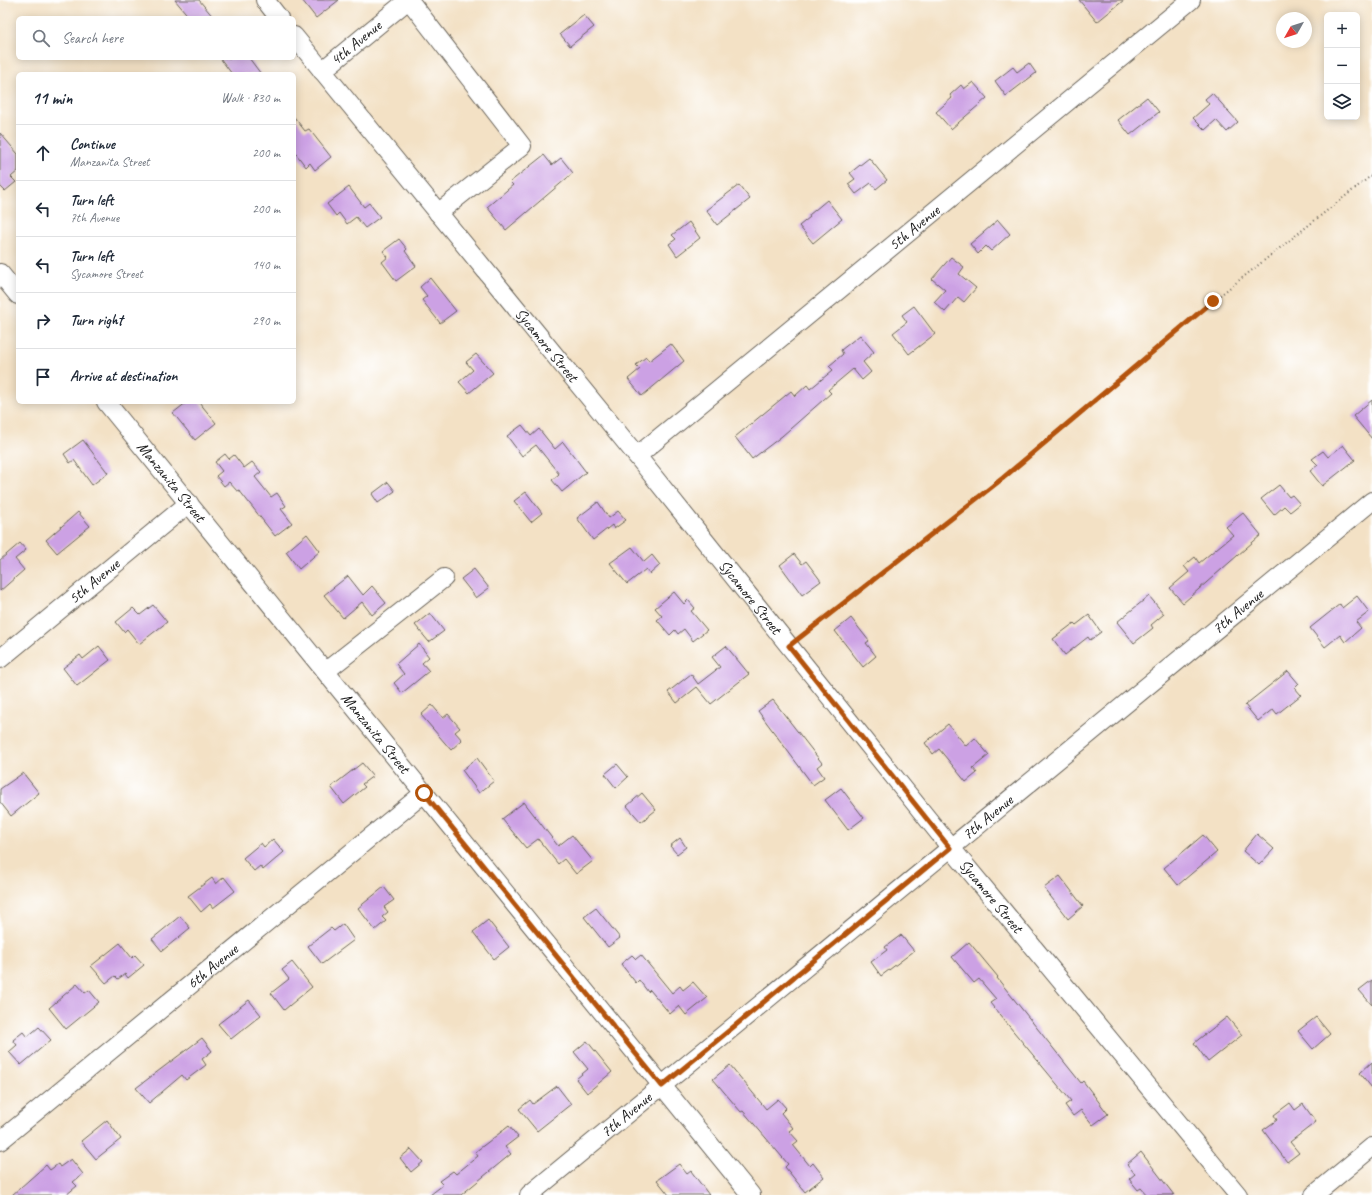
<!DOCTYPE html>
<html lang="en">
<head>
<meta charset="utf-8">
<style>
  :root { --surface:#fff; --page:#f6f6f7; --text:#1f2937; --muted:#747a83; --line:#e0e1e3 }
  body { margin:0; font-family:Caveat,sans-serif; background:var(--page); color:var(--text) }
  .controls { position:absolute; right:12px; top:12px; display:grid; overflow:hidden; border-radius:6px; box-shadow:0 2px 10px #0003 }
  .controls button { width:36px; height:36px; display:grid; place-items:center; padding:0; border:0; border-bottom:1px solid var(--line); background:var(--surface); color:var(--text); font:20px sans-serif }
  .compass { position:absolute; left:1276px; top:12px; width:36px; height:36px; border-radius:50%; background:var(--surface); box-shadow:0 2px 10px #0003; rotate:231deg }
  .stop { position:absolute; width:12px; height:12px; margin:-9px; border:3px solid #b45309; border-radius:50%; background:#fff }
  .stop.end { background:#b45309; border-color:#fff; box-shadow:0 1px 4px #0008 }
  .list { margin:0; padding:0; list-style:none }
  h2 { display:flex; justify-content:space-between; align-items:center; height:52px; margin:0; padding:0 16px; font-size:17px }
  h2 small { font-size:13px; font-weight:400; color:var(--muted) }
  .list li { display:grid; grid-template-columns:26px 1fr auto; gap:12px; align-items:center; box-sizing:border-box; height:56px; padding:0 16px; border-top:1px solid var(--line) }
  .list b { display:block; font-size:15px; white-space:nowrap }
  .list p { margin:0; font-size:13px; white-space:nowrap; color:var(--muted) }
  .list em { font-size:13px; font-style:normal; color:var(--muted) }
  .icon { flex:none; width:22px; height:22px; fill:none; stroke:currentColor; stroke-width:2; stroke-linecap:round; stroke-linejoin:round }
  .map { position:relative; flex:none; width:1372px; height:1195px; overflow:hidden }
  .search { position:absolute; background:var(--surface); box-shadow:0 2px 10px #0003; left:16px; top:16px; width:280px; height:44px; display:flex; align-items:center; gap:10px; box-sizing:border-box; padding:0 14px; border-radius:6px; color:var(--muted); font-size:15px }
  .panel { position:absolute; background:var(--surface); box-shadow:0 2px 10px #0003; left:16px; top:72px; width:280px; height:332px; border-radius:6px }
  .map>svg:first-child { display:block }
</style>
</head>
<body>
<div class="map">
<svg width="1372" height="1195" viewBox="0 0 1372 1195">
  <rect width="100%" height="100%" fill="#fff"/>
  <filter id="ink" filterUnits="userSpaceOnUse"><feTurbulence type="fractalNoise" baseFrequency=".025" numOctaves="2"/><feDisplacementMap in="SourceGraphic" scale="8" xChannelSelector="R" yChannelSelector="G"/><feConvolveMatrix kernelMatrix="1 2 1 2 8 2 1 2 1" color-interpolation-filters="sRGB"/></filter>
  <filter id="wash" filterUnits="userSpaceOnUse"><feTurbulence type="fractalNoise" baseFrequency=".012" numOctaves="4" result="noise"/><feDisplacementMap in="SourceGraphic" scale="16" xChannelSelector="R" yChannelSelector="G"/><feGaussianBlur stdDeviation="0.9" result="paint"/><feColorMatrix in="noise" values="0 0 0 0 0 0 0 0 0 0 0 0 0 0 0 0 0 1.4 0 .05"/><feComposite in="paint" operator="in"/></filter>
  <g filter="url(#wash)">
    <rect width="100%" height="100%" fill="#f3e1c5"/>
    <g id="blocks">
      <g fill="#cca1e4">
        <path d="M175,0H199L214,18H190Z"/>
        <path d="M302,0H339L316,18Z"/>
        <path d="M1079,0H1124L1097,22Z"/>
        <path d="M584,15L594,27L570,46L560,34Z"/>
        <path d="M220,58H249L261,74H232Z"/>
        <path d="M1029,63L1036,73L1006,96L995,81L1013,67L1017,72Z"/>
        <path d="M973,82L987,98L951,129L936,112L952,98L950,95L961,85L964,89Z"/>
        <path d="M1212,93L1238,122L1227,132L1216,120L1205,130L1193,118L1209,104L1205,99Z"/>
        <path d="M1147,97L1159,112L1130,135L1118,120Z"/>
        <path d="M294,117L305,131L309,129L331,157L315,170L310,163L306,167L294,151Z"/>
        <path d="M0,133L18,154V171L11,177L16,182L5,191L0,186Z"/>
        <path d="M544,155L552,165L561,158L573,173L506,230L487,207L513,185L510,182Z"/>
        <path d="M869,158L887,180L876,189L871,183L856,194L848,184L855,179L850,173Z"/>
        <path d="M739,185L750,199L717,225L706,210Z"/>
        <path d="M349,187L364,207L369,203L380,217L365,228L356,217L347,224L339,213L336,216L327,204Z"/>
        <path d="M827,200L842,219L813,243L799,226L810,217L809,215Z"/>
        <path d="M998,220L1010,234L991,251L986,246L978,254L970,244Z"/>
        <path d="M689,222L700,238L677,256L669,244L676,239L672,235Z"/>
        <path d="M399,239L407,249L405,251L416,266L396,281L382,262L388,257L383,251Z"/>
        <path d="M951,257L964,267L959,274L976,288L964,302L958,297L945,312L934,302L945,290L932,279Z"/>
        <path d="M430,278L456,311L440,323L422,300L427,296L420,287Z"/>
        <path d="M914,306L935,334L909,354L893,333L907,322L902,315Z"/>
        <path d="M860,335L874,352L863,362L871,372L862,380L853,369L828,390L831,393L782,436L752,459L735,437L791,391L795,396L807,385L810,389L833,370L829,366L843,354L841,350Z"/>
        <path d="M671,344L684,361L642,396L628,379L640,369L636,365L646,357L649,361Z"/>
        <path d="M476,354L493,373L469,393L459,382L473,370L466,362Z"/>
        <path d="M1372,400V439L1353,416Z"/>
        <path d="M187,402H199L216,423L195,440L173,413Z"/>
        <path d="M522,425L531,436L539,429L555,449L563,442L586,472L562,492L552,480L559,474L536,445L522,456L507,436Z"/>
        <path d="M83,440L108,473L92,485L74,460L70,463L64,454Z"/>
        <path d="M1343,445L1355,460L1322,486L1310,471L1318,465L1312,459L1323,451L1328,457Z"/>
        <path d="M225,454L229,459L234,455L244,468L252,462L261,472L255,477L271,497L277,493L286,506L281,509L292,523L275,536L239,490L237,491L229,482L224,486L216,476L222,471L215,462Z"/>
        <path d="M388,482L395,491L378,503L372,494Z"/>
        <path d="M1279,485L1289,497L1292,495L1300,504L1290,512L1284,506L1274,515L1261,499Z"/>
        <path d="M526,492L542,513L531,522L514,501Z"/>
        <path d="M598,502L609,518L618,511L626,520L614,529L612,525L593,540L577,518Z"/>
        <path d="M78,512L90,526L57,553L46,540Z"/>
        <path d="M1243,513L1261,535L1183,603L1170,588L1189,572L1184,566L1195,557L1199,563L1233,535L1226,527Z"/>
        <path d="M307,534L320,551L299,569L286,552Z"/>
        <path d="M20,543L26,550L15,559L24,570L0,591V560Z"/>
        <path d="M632,547L644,562L652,555L660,565L650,574L646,569L627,584L610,563Z"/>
        <path d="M794,554L802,564L806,561L821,581L802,595L780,565Z"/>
        <path d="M474,569L489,588L476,598L461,579Z"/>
        <path d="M348,576L363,595L372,586L386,603L372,615L362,602L343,618L324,595Z"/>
        <path d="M674,592L684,604L688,600L695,608L691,611L707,630L693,641L684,629L678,634L675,630L670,635L657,620L662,616L655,608Z"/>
        <path d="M1149,596L1164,614L1151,625L1153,628L1134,643L1117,622Z"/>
        <path d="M1357,596L1369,612L1356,622L1361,628L1345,642L1340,635L1325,647L1310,628L1340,604L1342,608Z"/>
        <path d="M153,605L167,622L139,644L127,629L124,632L116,622L133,608L140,615Z"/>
        <path d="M430,613L444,631L429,642L415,625Z"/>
        <path d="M1089,615L1101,632L1090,640L1088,637L1065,655L1053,639L1074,623L1076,625Z"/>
        <path d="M851,618L869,641L866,643L876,656L863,667L835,631Z"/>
        <path d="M419,644L429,657L422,663L429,671L402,693L394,683L404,674L396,664Z"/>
        <path d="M99,646L110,660L77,686L63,668L80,655L83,659Z"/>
        <path d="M726,646L749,674L711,704L697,687L677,703L668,692L691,674L698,684L720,667L712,657Z"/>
        <path d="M1288,671L1299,684L1295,688L1301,695L1277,714L1273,709L1258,721L1245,705Z"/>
        <path d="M773,700L822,763L817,767L824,777L813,785L758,711Z"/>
        <path d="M432,705L443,718L448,714L460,728L455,732L462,740L451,750L421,715Z"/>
        <path d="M948,724L966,746L975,738L989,755L973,768L977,773L966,782L939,749L933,754L925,743Z"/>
        <path d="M477,758L494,781L479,793L462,770Z"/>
        <path d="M362,763L373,776L362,784L365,787L344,804L331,787Z"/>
        <path d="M617,764L628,777L616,788L605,774Z"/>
        <path d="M23,773L39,793L11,816L0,802V789Z"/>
        <path d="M841,788L864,818L848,830L825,800Z"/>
        <path d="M642,793L656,810L641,822L627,806Z"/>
        <path d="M524,802L558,846L572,835L593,861L576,874L564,859L558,864L538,839L526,848L502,819Z"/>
        <path d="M1257,834L1274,849L1259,865L1243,851Z"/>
        <path d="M1203,835L1217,852L1178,885L1164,868Z"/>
        <path d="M680,838L686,847L677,854L670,846Z"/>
        <path d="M273,839L284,852L263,870L260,866L254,871L243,858L261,843L264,847Z"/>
        <path d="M1060,876L1083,906L1068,919L1044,888Z"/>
        <path d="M224,877L235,891L213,908L210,904L201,912L188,896L212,878L216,884Z"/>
        <path d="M384,887L394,900L384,907L388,912L382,917L386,921L375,930L358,908Z"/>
        <path d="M596,908L620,938L608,947L584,917Z"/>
        <path d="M180,916L190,928L162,951L152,939Z"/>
        <path d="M488,920L509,947L494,959L473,932Z"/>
        <path d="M343,924L354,940L322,964L308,946L331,928L334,931Z"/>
        <path d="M901,935L914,951L881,976L871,962L887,950L885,947Z"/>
        <path d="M969,942L998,977L997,978L1081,1083L1083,1081L1108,1114L1093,1125L1081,1110L1073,1116L1065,1105L1071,1101L990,1003L996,999L979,979L974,983L952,957Z"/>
        <path d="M120,943L132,958L135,955L144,965L128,978L125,974L118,979L115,976L106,983L91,966Z"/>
        <path d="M632,955L636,959L641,955L672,993L680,986L683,990L693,982L707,998L686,1015L679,1006L670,1014L650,990L648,992L639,980L636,983L621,964Z"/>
        <path d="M292,962L312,987L284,1010L271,993L289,979L282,970Z"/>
        <path d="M1372,980V1005L1359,990Z"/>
        <path d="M77,984L85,993L89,990L99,1002L66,1029L49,1008Z"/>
        <path d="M249,1000L261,1015L231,1039L218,1024Z"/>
        <path d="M1227,1017L1242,1035L1208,1062L1194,1043Z"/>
        <path d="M1316,1017L1330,1034L1313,1049L1298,1031Z"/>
        <path d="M39,1027L51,1040L21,1065L9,1052L17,1045L13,1040L23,1032L27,1037Z"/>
        <path d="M202,1038L212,1051L202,1059L206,1065L186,1080L182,1075L149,1103L136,1088Z"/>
        <path d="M587,1041L612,1072L587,1093L576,1079L588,1069L574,1052Z"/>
        <path d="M1372,1062V1088L1360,1073Z"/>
        <path d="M730,1065L766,1109L778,1099L786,1108L781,1113L793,1128L789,1131L798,1141L793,1145L810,1166L813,1163L824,1177L805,1192L785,1167L788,1164L743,1111L741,1112L713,1079Z"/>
        <path d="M557,1086L571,1104L537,1131L519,1109L530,1100L533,1104Z"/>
        <path d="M1290,1103L1295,1110L1303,1104L1316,1122L1290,1142L1299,1153L1287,1162L1263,1130L1277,1120L1274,1115Z"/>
        <path d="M107,1120L121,1139L96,1159L81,1141Z"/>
        <path d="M509,1126L518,1137L505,1147L511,1154L461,1195H430L443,1185L439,1181L453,1171L456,1174L478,1156L475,1152Z"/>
        <path d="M411,1149L423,1162L411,1172L400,1158Z"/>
        <path d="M1141,1152L1174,1195H1147L1141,1188L1138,1190L1129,1179L1135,1174L1127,1164Z"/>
        <path d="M71,1159L83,1174L73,1182L77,1186L66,1195H12L46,1165L50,1170L58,1164L60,1167Z"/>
        <path d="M679,1164L687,1174L691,1171L709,1195H669L657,1180Z"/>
      </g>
    </g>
  </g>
  <g filter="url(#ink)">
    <use href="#blocks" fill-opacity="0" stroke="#676157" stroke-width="1"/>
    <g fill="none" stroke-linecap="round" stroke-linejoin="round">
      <defs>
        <g id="minor">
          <path d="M265,0L279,18"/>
          <path d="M409,0L522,146L438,213"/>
          <path id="s1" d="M294,36L637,456L951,848L1238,1195"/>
          <path id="s2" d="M322,71L408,0"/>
          <path d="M0,273L18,295"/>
          <path id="s3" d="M106,402L751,1195"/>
          <path id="s4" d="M637,456L1191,0"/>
          <path id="s5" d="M0,659L189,503"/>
          <path d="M326,671L444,578"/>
          <path id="s6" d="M0,1141L424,793"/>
          <path id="s7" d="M529,1195L1372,501"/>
          <path d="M1314,1195L1372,1147"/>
        </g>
      </defs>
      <use href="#minor" stroke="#676157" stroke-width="20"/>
      <path stroke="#676157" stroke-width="2" stroke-dasharray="1 3" stroke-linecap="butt" d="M801,636L1003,478L1213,301L1372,175"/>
      <use href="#minor" stroke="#fff" stroke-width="18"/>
    </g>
  </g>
  <g fill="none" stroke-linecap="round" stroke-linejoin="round" filter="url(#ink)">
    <path stroke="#b45309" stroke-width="5" d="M424,793L662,1086L950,848L789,646L1003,478L1213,301"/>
  </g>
  <g text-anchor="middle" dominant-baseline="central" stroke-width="4" stroke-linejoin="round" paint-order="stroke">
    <g font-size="16" fill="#1c1c1c" stroke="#fff">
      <text stroke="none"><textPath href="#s2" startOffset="44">4th Avenue</textPath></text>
      <text stroke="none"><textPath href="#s4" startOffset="359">5th Avenue</textPath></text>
      <text stroke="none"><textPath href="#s1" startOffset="399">Sycamore Street</textPath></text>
      <text stroke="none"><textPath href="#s3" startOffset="103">Manzanita Street</textPath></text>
      <text stroke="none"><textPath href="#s5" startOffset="122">5th Avenue</textPath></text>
      <text stroke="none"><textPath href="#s1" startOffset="723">Sycamore Street</textPath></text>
      <text stroke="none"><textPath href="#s7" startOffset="918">7th Avenue</textPath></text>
      <text stroke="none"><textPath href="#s3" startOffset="427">Manzanita Street</textPath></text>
      <text stroke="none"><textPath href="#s7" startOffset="594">7th Avenue</textPath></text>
      <text stroke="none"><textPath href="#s1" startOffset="1107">Sycamore Street</textPath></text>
      <text stroke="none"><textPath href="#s6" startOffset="275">6th Avenue</textPath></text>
      <text stroke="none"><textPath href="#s7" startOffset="126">7th Avenue</textPath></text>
    </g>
  </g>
</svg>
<div class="controls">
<button>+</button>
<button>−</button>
<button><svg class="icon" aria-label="layers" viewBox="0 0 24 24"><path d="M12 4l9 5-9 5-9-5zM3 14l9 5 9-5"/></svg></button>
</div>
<svg class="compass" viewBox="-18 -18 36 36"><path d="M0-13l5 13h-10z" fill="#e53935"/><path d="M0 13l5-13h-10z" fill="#747a83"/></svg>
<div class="stop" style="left:424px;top:793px"></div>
<div class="stop end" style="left:1213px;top:301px"></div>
<div class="search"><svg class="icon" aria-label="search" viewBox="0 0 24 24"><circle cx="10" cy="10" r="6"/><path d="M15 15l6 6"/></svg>Search here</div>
<section class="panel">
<h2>11 min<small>Walk · 830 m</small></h2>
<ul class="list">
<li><svg class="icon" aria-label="ahead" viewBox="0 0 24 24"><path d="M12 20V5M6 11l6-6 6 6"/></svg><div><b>Continue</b><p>Manzanita Street</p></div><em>200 m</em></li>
<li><svg class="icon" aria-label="left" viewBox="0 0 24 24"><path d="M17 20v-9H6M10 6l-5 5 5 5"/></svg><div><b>Turn left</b><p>7th Avenue</p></div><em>200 m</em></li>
<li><svg class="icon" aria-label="left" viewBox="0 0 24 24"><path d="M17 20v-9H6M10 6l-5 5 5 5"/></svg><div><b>Turn left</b><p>Sycamore Street</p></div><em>140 m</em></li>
<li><svg class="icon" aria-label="right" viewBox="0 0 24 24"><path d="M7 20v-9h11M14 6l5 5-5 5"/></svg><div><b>Turn right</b></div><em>290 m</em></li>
<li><svg class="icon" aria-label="arrive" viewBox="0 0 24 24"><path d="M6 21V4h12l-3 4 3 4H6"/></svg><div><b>Arrive at destination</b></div></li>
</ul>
</section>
</div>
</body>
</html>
